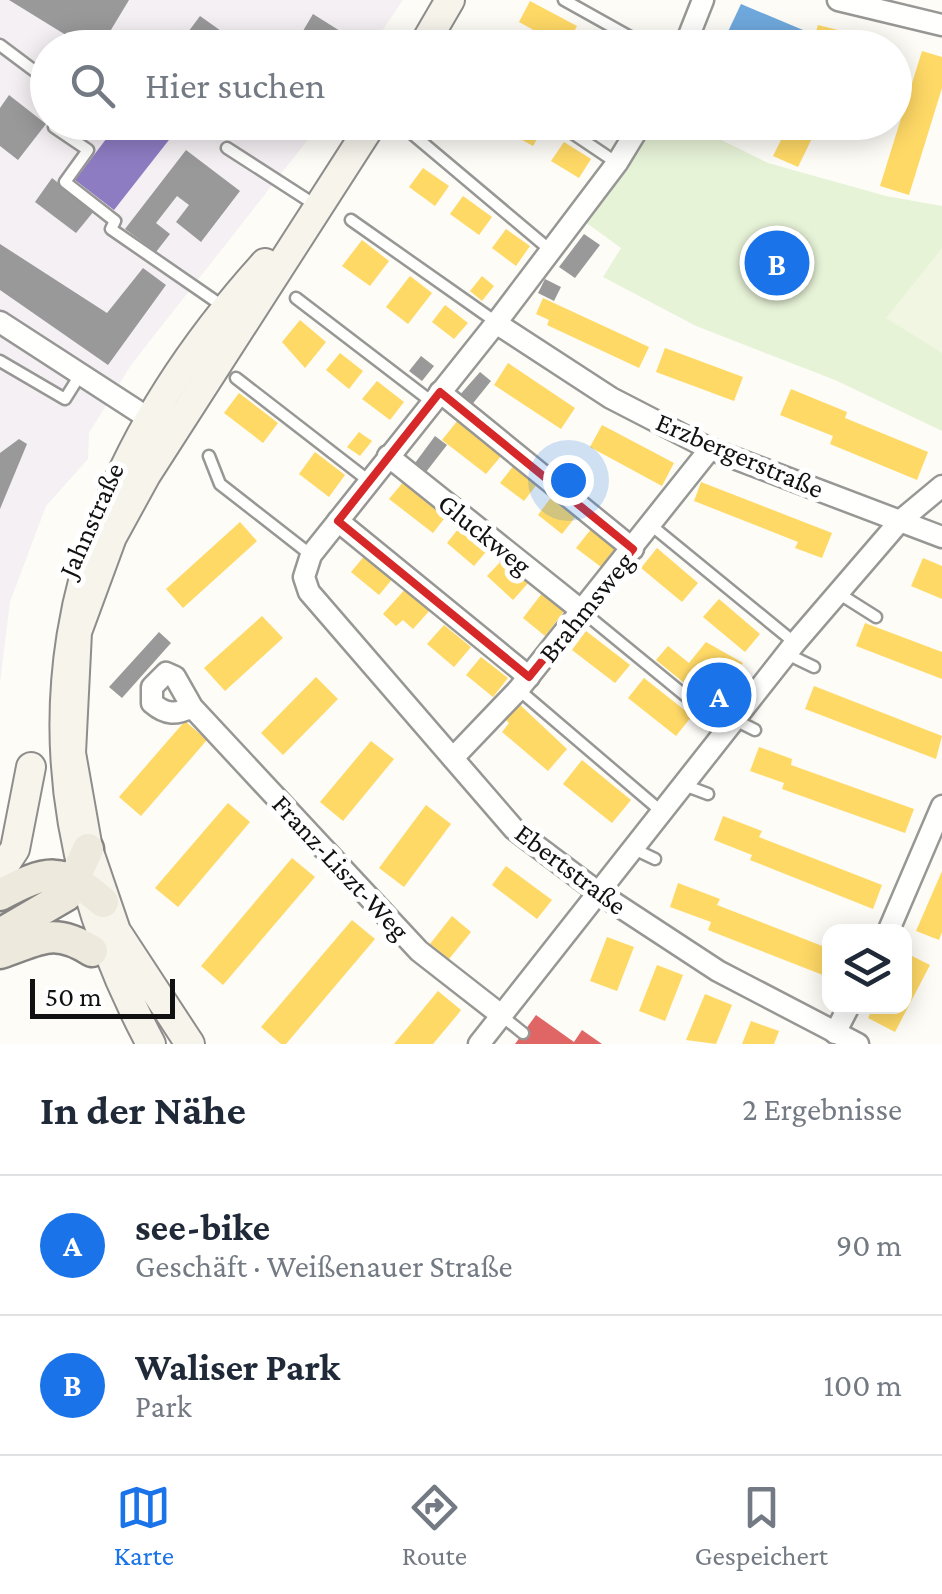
<!DOCTYPE html>
<html lang="de">
<head>
<meta charset="utf-8">
<style>
  :root { --surface:#fff; --page:#f2f2f3; --text:#1f2937; --muted:#747a83; --line:#e0e1e3; --accent:#1a73e8 }
  body { margin:0; font-family:"Crimson Pro",serif; background:var(--page); color:var(--text) }
  .controls { position:absolute; right:30px; bottom:30px; display:grid; overflow:hidden; border-radius:20px; box-shadow:0 5px 25px #0003 }
  .controls button { width:90px; height:90px; display:grid; place-items:center; padding:0; border:0; border-bottom:2px solid var(--line); background:var(--surface); color:var(--text); font:50px sans-serif }
  .scale { position:absolute; left:30px; bottom:25px; width:145px; box-sizing:border-box; padding-left:10px; border:5px solid #111; border-top:0; font-size:28px; line-height:35px; white-space:nowrap; color:#111; -webkit-text-stroke:8px #fff; paint-order:stroke }
  .you { position:absolute; left:568px; top:480px; width:35px; height:35px; margin:-25px; border:8px solid #fff; border-radius:50%; background:#1a73e8; box-shadow:0 0 0 15px #1a73e833 }
  .badge { display:grid; place-items:center; width:65px; height:65px; border-radius:50%; background:var(--accent); color:#fff; font-size:32px; font-weight:700 }
  .pin { position:absolute; translate:-50% -50%; border:5px solid #fff; box-shadow:0 2px 10px #0006 }
  .list { margin:0; padding:0; list-style:none }
  h2 { display:flex; justify-content:space-between; align-items:center; height:130px; margin:0; padding:0 40px; font-size:42px }
  h2 small { font-size:32px; font-weight:400; color:var(--muted) }
  .list li { display:grid; grid-template-columns:65px 1fr auto; gap:30px; align-items:center; box-sizing:border-box; height:140px; padding:0 40px; border-top:2px solid var(--line) }
  .list b { display:block; font-size:38px; white-space:nowrap }
  .list p { margin:0; font-size:32px; white-space:nowrap; color:var(--muted) }
  .list em { font-size:32px; font-style:normal; color:var(--muted) }
  .icon { flex:none; width:55px; height:55px; fill:none; stroke:currentColor; stroke-width:2; stroke-linecap:round; stroke-linejoin:round }
  .map { position:relative; flex:none; width:942px; height:1044px; overflow:hidden }
  .search { position:absolute; background:var(--surface); box-shadow:0 5px 25px #0003; left:30px; right:30px; top:30px; height:110px; display:flex; align-items:center; gap:25px; box-sizing:border-box; padding:0 35px; border-radius:55px; color:var(--muted); font-size:38px }
  .sheet { height:410px; background:var(--surface) }
  nav { display:flex; justify-content:space-around; align-items:center; box-sizing:border-box; height:140px; border-top:2px solid var(--line); background:var(--surface); font-size:28px; color:var(--muted) }
  nav a { display:grid; justify-items:center; gap:5px }
  nav .on { color:var(--accent) }
  .map>svg:first-child { display:block }
</style>
</head>
<body>
<div class="map">
<svg width="942" height="1044" viewBox="0 0 942 1044">
  <rect width="100%" height="100%" fill="#fdfcf7"/>
  <path fill="#f5f0f3" d="M0,0H403L371,47L48,48V122L321,123L131,365L89,433L88,459L46,506L10,602L0,683Z"/>
  <path fill="#e7f3d7" d="M656,122L687,123L768,163L886,196L942,206V431L835,380L696,326L603,277L621,248L581,219Z"/>
  <path fill="#f0f6e1" d="M942,248V353L886,318Z"/>
  <g fill="#ffd966">
    <path d="M530,1L577,26L566,48L519,22Z"/>
    <path d="M818,25L846,32L842,48H811Z"/>
    <path d="M922,51L942,57V88L909,195L880,186Z"/>
    <path d="M514,122H536L544,127L533,146L508,132Z"/>
    <path d="M790,122H820L798,167L773,156Z"/>
    <path d="M564,142L591,159L579,178L551,161Z"/>
    <path d="M423,168L449,186L435,206L409,187Z"/>
    <path d="M463,196L492,217L479,235L450,214Z"/>
    <path d="M506,229L530,246L516,266L492,248Z"/>
    <path d="M362,240L389,261L370,286L342,266Z"/>
    <path d="M410,276L432,293L408,324L386,307Z"/>
    <path d="M482,276L494,286L482,301L470,291Z"/>
    <path d="M543,298L649,347L639,368L547,325L549,320L536,314Z"/>
    <path d="M445,305L468,323L454,339L432,322Z"/>
    <path d="M300,320L326,342L305,368L282,342Z"/>
    <path d="M665,348L743,377L734,401L656,372Z"/>
    <path d="M340,353L363,371L349,389L326,370Z"/>
    <path d="M508,363L575,408L561,429L494,385Z"/>
    <path d="M377,381L404,402L390,420L362,399Z"/>
    <path d="M791,389L847,412L845,418L928,452L917,480L830,444L833,436L780,415Z"/>
    <path d="M239,393L278,423L263,443L224,413Z"/>
    <path d="M458,420L502,455L486,474L442,440Z"/>
    <path d="M602,425L674,463L662,486L590,447Z"/>
    <path d="M359,432L372,441L360,456L347,447Z"/>
    <path d="M315,452L345,475L329,497L299,474Z"/>
    <path d="M514,465L538,483L524,501L500,483Z"/>
    <path d="M404,481L447,515L433,533L389,499Z"/>
    <path d="M701,482L832,533L822,558L795,548L798,542L694,501Z"/>
    <path d="M552,496L577,515L562,534L538,515Z"/>
    <path d="M240,522L257,541L183,608L166,589Z"/>
    <path d="M462,524L490,547L474,566L447,543Z"/>
    <path d="M592,528L616,547L601,567L576,548Z"/>
    <path d="M657,548L698,583L682,602L641,568Z"/>
    <path d="M366,554L394,577L379,595L351,572Z"/>
    <path d="M504,558L530,581L513,600L487,576Z"/>
    <path d="M923,558L942,566V599L911,586Z"/>
    <path d="M407,587L431,609L413,629L403,620L396,626L383,614Z"/>
    <path d="M543,592L565,610L545,636L523,618Z"/>
    <path d="M719,599L760,634L745,652L703,617Z"/>
    <path d="M262,616L283,638L225,691L204,668Z"/>
    <path d="M865,623L942,652V679L856,646Z"/>
    <path d="M444,625L471,647L454,667L427,644Z"/>
    <path d="M586,631L630,665L615,683L572,650Z"/>
    <path d="M706,642L743,663L721,690L716,686L705,700L656,660L668,646L689,663Z"/>
    <path d="M481,657L508,678L493,697L466,675Z"/>
    <path d="M316,677L338,699L283,755L261,733Z"/>
    <path d="M644,678L692,716L676,736L628,698Z"/>
    <path d="M814,686L942,736L936,759L805,709Z"/>
    <path d="M518,703L567,749L548,771L502,732L509,723L505,719Z"/>
    <path d="M185,721L207,740L141,816L119,797Z"/>
    <path d="M371,741L394,759L343,821L320,802Z"/>
    <path d="M759,747L792,759L791,765L914,809L905,833L782,789L784,783L750,771Z"/>
    <path d="M582,760L631,800L612,823L563,784Z"/>
    <path d="M228,803L250,822L178,907L155,888Z"/>
    <path d="M426,805L451,824L404,887L379,868Z"/>
    <path d="M723,816L762,831L759,837L882,885L873,909L750,860L752,855L714,840Z"/>
    <path d="M292,858L315,877L223,985L201,966Z"/>
    <path d="M506,866L552,900L537,919L492,885Z"/>
    <path d="M942,871V932L939,940L916,931Z"/>
    <path d="M678,883L720,899L717,905L830,949L828,977L708,930L711,922L670,907Z"/>
    <path d="M452,916L471,932L449,959L430,944Z"/>
    <path d="M352,920L375,939L286,1044H281L261,1027Z"/>
    <path d="M607,937L634,947L617,991L590,981Z"/>
    <path d="M904,952L930,965L895,1032L868,1018L874,1006H904Z"/>
    <path d="M657,965L683,975L665,1021L639,1011Z"/>
    <path d="M438,991L461,1010L458,1014L433,1044H394Z"/>
    <path d="M705,994L732,1005L716,1044L686,1040Z"/>
    <path d="M751,1021L779,1031L774,1044H742Z"/>
  </g>
  <path fill="#e06666" d="M536,1015L574,1042L582,1030L602,1044H515Z"/>
  <path fill="#8e7cc3" d="M119,122H183L114,210L75,180Z"/>
  <path fill="#6fa8dc" d="M741,4L803,30L798,48H742L725,38Z"/>
  <g fill="#999">
    <path d="M9,0H129L100,48H87Z"/>
    <path d="M313,14L348,36L341,48H326L316,42L308,48L297,41Z"/>
    <path d="M200,16L245,48H194L183,39Z"/>
    <path d="M9,95L46,124L18,160L0,146V108Z"/>
    <path d="M186,150L240,191L201,242L176,222L189,205L177,196L156,223L170,234L156,252L125,229Z"/>
    <path d="M52,178L94,211L76,233L35,202Z"/>
    <path d="M584,234L600,245L575,278L559,267Z"/>
    <path d="M0,244L107,313L143,268L166,285L108,365L0,290Z"/>
    <path d="M545,279L561,287L554,301L538,293Z"/>
    <path d="M421,356L434,366L422,381L409,371Z"/>
    <path d="M480,372L491,381L470,407L458,397Z"/>
    <path d="M435,436L447,445L426,472L415,463Z"/>
    <path d="M19,439L27,444L0,509V453Z"/>
    <path d="M159,632L171,643L122,698L109,687Z"/>
  </g>
  <g fill="none" stroke-linecap="round" stroke-linejoin="round">
    <defs>
      <g id="service">
        <path d="M564,0L650,48"/>
        <path d="M0,45L48,81"/>
        <path d="M58,122L54,127L88,150L65,182L115,221L111,229L224,307"/>
        <path d="M556,122L617,163"/>
        <path d="M410,132L549,249"/>
        <path d="M227,148L317,206"/>
        <path d="M351,220L496,322"/>
        <path d="M296,298L432,402"/>
        <path d="M0,361L65,399L80,375"/>
        <path d="M236,378L369,481"/>
        <path d="M209,456L220,484L311,555"/>
        <path d="M652,526L795,643"/>
        <path d="M838,593L876,617"/>
        <path d="M582,611L726,729"/>
        <path d="M787,654L814,667"/>
        <path d="M519,690L662,812"/>
        <path d="M735,720L755,730"/>
        <path d="M684,785L708,794"/>
        <path d="M634,849L655,859"/>
        <path d="M502,1016L523,1033"/>
      </g>
      <g id="minor">
        <path d="M838,0L942,25"/>
        <path d="M684,48L703,0"/>
        <path d="M642,122L617,163L496,323L311,555L304,577L309,592L514,829L599,893L718,971L858,1044"/>
        <path d="M0,322L145,416"/>
        <path d="M496,323L611,398L710,449L942,537"/>
        <path d="M440,392L633,549"/>
        <path d="M388,456L582,611"/>
        <path d="M338,521L529,677"/>
        <path d="M192,707C176,715 166,715 152,703V687L166,673L175,677L192,707L419,951L501,1015"/>
        <path d="M453,758L518,690L710,449"/>
        <path d="M888,932L942,806"/>
        <path d="M835,1033L849,1006"/>
        <path d="M479,1044L795,643L900,521L942,486"/>
      </g>
      <g id="secondary">
        <path d="M422,48L450,0"/>
        <path d="M0,872L15,849L31,767"/>
        <path d="M151,1044C0,761 52,499 265,263"/>
        <path d="M190,1044L116,931L88,849L71,753L77,632L112,537L146,475L373,122"/>
      </g>
      <g id="primary">
        <path d="M0,895C47,870 62,866 103,902"/>
        <path d="M0,934L67,895L88,849"/>
        <path d="M0,953C39,940 53,926 92,951"/>
      </g>
    </defs>
    <use href="#service" stroke="#979795" stroke-width="15"/>
    <use href="#minor" stroke="#979795" stroke-width="25"/>
    <use href="#secondary" stroke="#8e8d8b" stroke-width="32"/>
    <use href="#primary" stroke="#858482" stroke-width="35"/>
    <use href="#service" stroke="#fffffe" stroke-width="10"/>
    <use href="#minor" stroke="#fffffe" stroke-width="20"/>
    <use href="#secondary" stroke="#f6f4eb" stroke-width="28"/>
    <use href="#primary" stroke="#ede9dc" stroke-width="30"/>
  </g>
  <path fill="none" stroke="#d62828" stroke-width="8" stroke-linejoin="round" d="M440,392L633,549L529,677L338,521Z"/>
  <g text-anchor="middle" dominant-baseline="central" stroke-width="10" stroke-linejoin="round" paint-order="stroke">
    <g font-size="28" fill="#111" stroke="#fff">
      <text transform="translate(740 455) rotate(23)">Erzbergerstraße</text>
      <text transform="translate(91 520) rotate(-66)">Jahnstraße</text>
      <text transform="translate(485 534) rotate(39)">Gluckweg</text>
      <text transform="translate(586 607) rotate(-51)">Brahmsweg</text>
      <text transform="translate(341 867) rotate(47)">Franz-Liszt-Weg</text>
      <text transform="translate(571 869) rotate(37)">Ebertstraße</text>
    </g>
  </g>
</svg>
<div class="controls">
<button><svg class="icon" aria-label="layers" viewBox="0 0 24 24"><path d="M12 4l9 5-9 5-9-5zM3 14l9 5 9-5"/></svg></button>
</div>
<div class="scale">50 m</div>
<div class="you"></div>
<div class="pin badge" style="left:719px;top:695px">A</div>
<div class="pin badge" style="left:777px;top:263px">B</div>
<div class="search"><svg class="icon" aria-label="search" viewBox="0 0 24 24"><circle cx="10" cy="10" r="6"/><path d="M15 15l6 6"/></svg>Hier suchen</div>
</div>
<section class="sheet">
<h2>In der Nähe<small>2 Ergebnisse</small></h2>
<ul class="list">
<li><span class="badge">A</span><div><b>see-bike</b><p>Geschäft · Weißenauer Straße</p></div><em>90 m</em></li>
<li><span class="badge">B</span><div><b>Waliser Park</b><p>Park</p></div><em>100 m</em></li>
</ul>
</section>
<nav>
<a class="on"><svg class="icon" aria-label="map" viewBox="0 0 24 24"><path d="M3 6l6-2 6 2 6-2v14l-6 2-6-2-6 2zM9 4v14M15 6v14"/></svg>Karte</a>
<a><svg class="icon" aria-label="directions" viewBox="0 0 24 24"><path d="M12 3l9 9-9 9-9-9zM9 14v-3h6M13 9l2 2-2 2"/></svg>Route</a>
<a><svg class="icon" aria-label="saved" viewBox="0 0 24 24"><path d="M7 4h10v16l-5-4-5 4z"/></svg>Gespeichert</a>
</nav>
</body>
</html>
